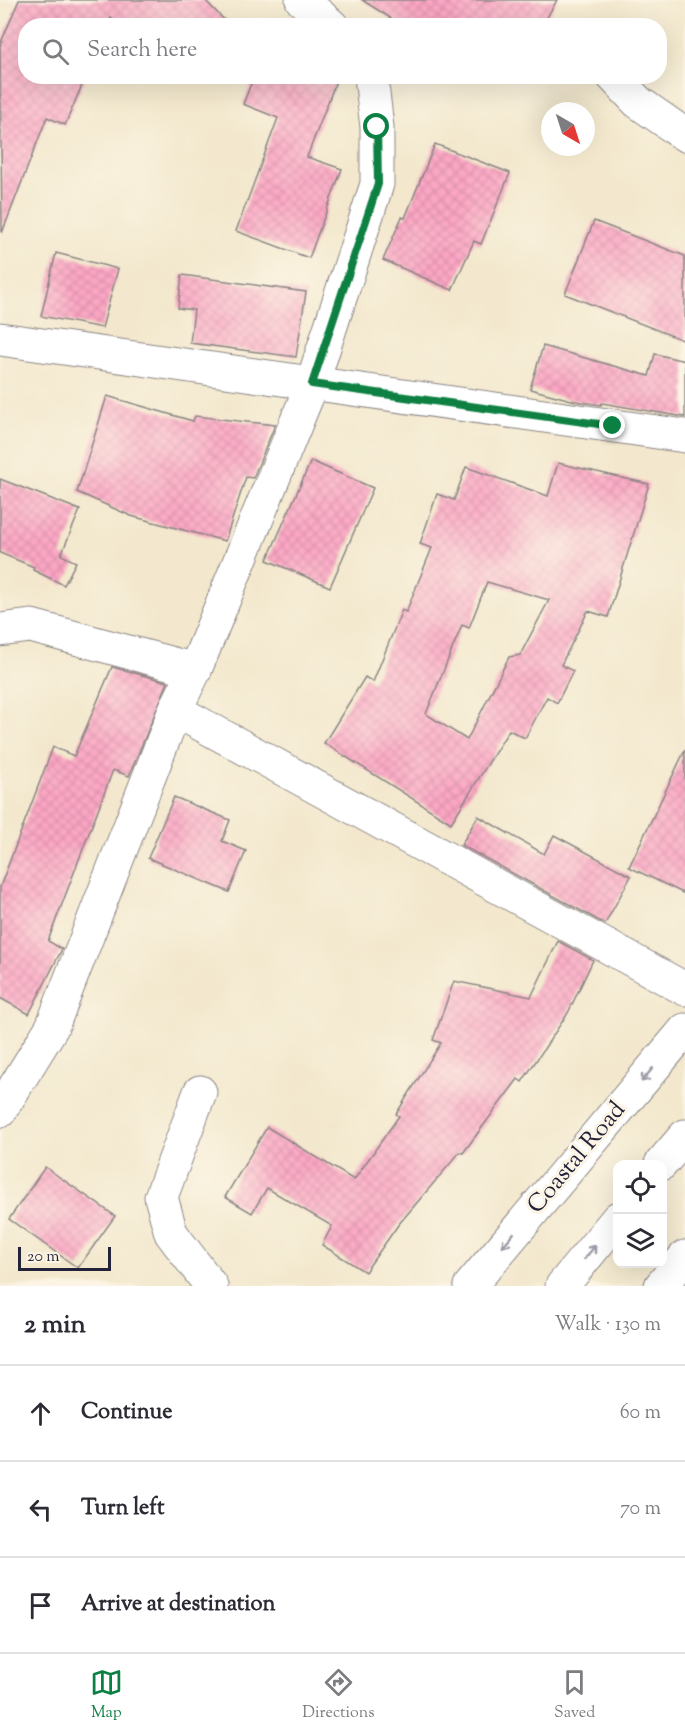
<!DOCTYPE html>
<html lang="en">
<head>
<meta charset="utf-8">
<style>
  :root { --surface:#fff; --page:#f7f7f7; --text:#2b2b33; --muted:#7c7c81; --line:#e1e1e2; --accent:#0b8043 }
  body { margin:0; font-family:"Sorts Mill Goudy",serif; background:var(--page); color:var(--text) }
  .controls { position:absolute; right:18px; bottom:18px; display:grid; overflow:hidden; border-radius:12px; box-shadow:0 6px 24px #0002 }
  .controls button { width:54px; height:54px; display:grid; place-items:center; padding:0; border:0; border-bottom:2px solid var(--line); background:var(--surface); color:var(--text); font:30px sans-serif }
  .compass { position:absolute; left:541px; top:102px; width:54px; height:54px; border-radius:50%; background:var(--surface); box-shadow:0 6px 24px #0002; rotate:141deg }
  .scale { position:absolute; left:18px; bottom:15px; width:93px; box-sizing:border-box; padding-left:6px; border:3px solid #22223b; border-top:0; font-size:16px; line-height:21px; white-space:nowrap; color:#22223b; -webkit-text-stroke:4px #fcf5e5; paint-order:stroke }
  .stop { position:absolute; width:18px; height:18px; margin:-14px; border:4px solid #0b8043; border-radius:50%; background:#fff }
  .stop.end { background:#0b8043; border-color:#fff; box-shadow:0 2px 6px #0008 }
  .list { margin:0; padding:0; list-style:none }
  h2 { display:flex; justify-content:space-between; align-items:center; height:78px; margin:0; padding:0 24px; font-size:26px }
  h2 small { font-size:20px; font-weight:400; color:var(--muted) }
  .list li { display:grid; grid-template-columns:39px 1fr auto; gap:18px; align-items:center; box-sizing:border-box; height:96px; padding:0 24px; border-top:2px solid var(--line) }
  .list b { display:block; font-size:22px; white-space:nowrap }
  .list em { font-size:20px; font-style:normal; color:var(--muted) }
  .icon { flex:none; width:33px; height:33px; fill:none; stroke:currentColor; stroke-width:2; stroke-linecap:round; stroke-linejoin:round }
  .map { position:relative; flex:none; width:685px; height:1286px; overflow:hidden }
  .search { position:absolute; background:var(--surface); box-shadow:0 6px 24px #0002; left:18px; right:18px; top:18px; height:66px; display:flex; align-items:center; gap:15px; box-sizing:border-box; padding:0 21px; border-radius:24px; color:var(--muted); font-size:22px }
  .sheet { height:366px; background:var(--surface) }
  nav { display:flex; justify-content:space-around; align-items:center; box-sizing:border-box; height:84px; border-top:2px solid var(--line); background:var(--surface); font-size:16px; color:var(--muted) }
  nav a { display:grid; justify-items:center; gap:3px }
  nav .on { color:var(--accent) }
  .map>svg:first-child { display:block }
</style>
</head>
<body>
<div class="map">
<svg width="685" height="1286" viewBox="0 0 685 1286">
  <defs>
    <pattern id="building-cross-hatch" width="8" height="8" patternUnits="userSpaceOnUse" patternTransform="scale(1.5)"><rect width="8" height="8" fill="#fca7c4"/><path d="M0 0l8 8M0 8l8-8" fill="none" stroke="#d88fa9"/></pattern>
  </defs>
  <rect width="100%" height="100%" fill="#fcf5e5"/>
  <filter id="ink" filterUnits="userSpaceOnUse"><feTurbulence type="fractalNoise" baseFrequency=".0167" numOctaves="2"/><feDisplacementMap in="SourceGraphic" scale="12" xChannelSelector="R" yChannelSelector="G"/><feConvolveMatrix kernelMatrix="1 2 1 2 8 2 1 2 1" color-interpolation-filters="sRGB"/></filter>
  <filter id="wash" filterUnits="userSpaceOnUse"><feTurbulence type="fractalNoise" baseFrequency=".008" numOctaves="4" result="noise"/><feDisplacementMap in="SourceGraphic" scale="24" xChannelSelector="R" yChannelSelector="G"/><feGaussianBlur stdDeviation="1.35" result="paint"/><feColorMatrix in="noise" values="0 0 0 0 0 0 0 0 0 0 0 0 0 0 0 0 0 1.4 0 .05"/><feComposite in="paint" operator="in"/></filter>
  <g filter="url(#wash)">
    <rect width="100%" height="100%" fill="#f3e8cd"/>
    <g id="blocks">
      <g fill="url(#building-cross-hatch)" fill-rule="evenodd">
        <path d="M19,0H205L230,26H116L111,18L108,26H26V76H86L65,125L47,117L2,233L0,45Z"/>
        <path d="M362,0H557L542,26H403Z"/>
        <path d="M254,76H338L307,157L342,169L309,258L236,231L278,118L243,104Z"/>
        <path d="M435,144L510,173L481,244L474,241L452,290L383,260L402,217L405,218Z"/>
        <path d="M594,221L685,256V341L565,294Z"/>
        <path d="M56,253L118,269L102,328L41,316Z"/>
        <path d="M182,275L306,292L296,357L190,343L194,310L178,308Z"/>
        <path d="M543,346L649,376L655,354L685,361V417L602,403L601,405L575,401L530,389Z"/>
        <path d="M107,396L193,421L195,416L275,425L253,478L246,477L225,541L131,516L77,492Z"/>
        <path d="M311,461L373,488L330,587L267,560Z"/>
        <path d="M558,463L649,484L608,617L588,611L561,665L573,671L557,703L547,697L525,738L509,730L451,823L324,743L365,677L373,682L402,610L406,612L432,548L420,544L437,494L454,500L466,467L548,496ZM487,582L549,600L520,655L509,657L467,740L426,714L462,625L469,628Z"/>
        <path d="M0,479L80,510L61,555L76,562L64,585L33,570L34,567L0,553Z"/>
        <path d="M112,667L168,682L129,776L113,770L48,941L62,949L29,1014L0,998V887L53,747L74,756Z"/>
        <path d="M685,750V894L629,867Z"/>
        <path d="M174,797L230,820L222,841L246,851L229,892L148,858Z"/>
        <path d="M478,816L544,854L554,835L631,876L605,924L461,845Z"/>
        <path d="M558,941L593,960L568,1013L522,1082L518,1079L463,1153L460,1152L398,1225L365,1272L322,1245L332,1226L267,1188L252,1213L225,1197L267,1127L354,1180L399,1116L396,1114L441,1043L433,1040L454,981L531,997Z"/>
        <path d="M45,1167L115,1216L78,1268L9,1219Z"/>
      </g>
    </g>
  </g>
  <g filter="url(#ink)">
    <use href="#blocks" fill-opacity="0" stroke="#8a8584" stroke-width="1.5"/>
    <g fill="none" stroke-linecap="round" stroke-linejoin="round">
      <defs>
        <g id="minor">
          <path d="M302,0L332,26"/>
          <path d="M613,76L638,102L685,135"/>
          <path d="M0,630L31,626L195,670"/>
          <path d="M175,710L685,989"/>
          <path d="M200,1092L161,1197L171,1233L211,1286"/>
          <path d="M0,1111L52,1027L175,710L195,670L312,384L377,184V127L371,76"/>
          <path d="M661,1286L685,1257"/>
        </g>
        <path id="tertiary" d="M0,339L685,436"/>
        <g id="trunk">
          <path d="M661,1164L685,1136"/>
          <path d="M470,1286L685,1030"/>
          <path d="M562,1286L618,1218"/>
        </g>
      </defs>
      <use href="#minor" stroke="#8a8584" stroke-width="35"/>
      <use href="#tertiary" stroke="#8a8584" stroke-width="35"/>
      <use href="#trunk" stroke="#8a8584" stroke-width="35"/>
      <use href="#minor" stroke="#fff" stroke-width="33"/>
      <use href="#tertiary" stroke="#fff" stroke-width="33"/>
      <use href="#trunk" stroke="#fff" stroke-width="33"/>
    </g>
    <defs><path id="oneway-shaft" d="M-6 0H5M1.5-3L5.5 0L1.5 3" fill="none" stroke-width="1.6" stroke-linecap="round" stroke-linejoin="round" transform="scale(1.5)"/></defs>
    <g stroke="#9c9ca7">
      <use href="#oneway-shaft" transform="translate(647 1075) rotate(130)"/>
      <use href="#oneway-shaft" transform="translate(508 1240) rotate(130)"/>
      <use href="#oneway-shaft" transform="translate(590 1252) rotate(-51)"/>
    </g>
  </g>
  <g fill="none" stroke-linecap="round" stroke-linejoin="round" filter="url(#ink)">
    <path stroke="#0b8043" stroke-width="8" d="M377,127L378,184L312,384L613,426"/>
  </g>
  <g text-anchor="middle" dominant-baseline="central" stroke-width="6" stroke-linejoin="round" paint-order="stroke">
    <g font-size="24" fill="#22223b" stroke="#fcf5e5">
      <text transform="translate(577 1158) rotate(-50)">Coastal Road</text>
    </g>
  </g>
</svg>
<div class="controls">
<button><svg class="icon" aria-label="locate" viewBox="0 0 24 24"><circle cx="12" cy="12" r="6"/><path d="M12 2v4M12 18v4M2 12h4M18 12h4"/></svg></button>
<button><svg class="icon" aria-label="layers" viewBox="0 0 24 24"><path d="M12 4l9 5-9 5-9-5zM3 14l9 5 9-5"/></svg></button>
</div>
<svg class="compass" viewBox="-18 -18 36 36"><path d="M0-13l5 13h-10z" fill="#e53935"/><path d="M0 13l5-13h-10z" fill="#7c7c81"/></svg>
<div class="scale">20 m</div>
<div class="stop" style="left:377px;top:127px"></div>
<div class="stop end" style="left:613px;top:426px"></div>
<div class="search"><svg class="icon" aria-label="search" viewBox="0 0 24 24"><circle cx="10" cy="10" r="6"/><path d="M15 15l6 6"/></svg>Search here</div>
</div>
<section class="sheet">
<h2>2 min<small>Walk · 130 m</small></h2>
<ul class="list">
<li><svg class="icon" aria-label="ahead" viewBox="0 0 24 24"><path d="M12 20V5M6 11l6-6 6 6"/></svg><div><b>Continue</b></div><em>60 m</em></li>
<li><svg class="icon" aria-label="left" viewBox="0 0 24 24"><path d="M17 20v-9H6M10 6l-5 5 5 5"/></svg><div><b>Turn left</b></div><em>70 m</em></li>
<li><svg class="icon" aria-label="arrive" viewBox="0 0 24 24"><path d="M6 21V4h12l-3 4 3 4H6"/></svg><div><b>Arrive at destination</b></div></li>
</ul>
</section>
<nav>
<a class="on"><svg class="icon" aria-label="map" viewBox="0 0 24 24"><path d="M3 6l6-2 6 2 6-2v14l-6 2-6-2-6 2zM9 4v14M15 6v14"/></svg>Map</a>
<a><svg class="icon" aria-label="directions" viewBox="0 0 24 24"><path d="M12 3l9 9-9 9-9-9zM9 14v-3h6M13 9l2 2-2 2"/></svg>Directions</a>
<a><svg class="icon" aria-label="saved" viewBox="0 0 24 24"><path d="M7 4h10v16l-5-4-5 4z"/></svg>Saved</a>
</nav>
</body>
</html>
